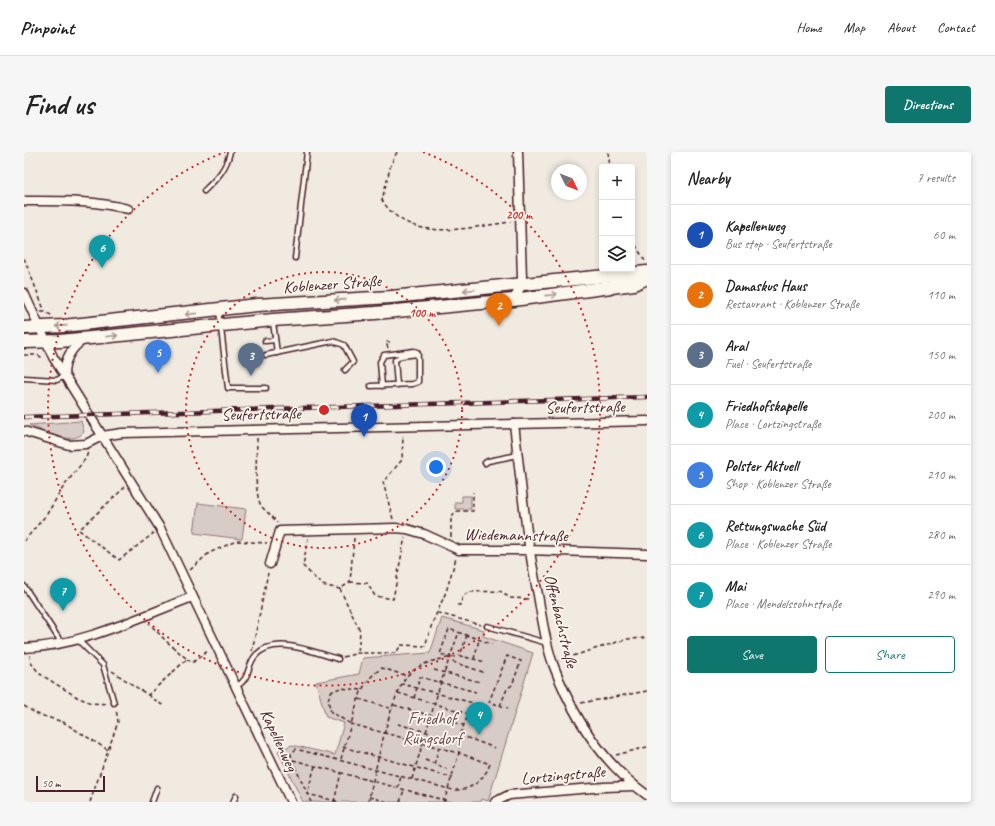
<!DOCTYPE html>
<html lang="en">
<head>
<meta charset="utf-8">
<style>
  :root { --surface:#fff; --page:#f6f6f6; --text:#222; --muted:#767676; --line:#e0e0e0; --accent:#0f766e }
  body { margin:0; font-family:Caveat,sans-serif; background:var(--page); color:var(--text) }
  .controls { position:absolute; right:12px; top:12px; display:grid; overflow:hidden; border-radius:4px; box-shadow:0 2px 6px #0003 }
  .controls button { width:36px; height:36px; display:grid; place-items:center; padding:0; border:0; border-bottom:1px solid var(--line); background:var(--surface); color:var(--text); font:20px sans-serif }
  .compass { position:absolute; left:527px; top:12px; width:36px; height:36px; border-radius:50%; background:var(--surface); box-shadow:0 2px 6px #0003; rotate:133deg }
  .scale { position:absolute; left:12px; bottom:10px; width:69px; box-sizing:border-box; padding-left:4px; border:2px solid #4a1f2b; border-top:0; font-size:11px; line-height:14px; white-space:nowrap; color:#4a1f2b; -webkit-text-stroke:3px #fbf7ec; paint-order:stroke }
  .you { position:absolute; left:412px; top:315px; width:14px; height:14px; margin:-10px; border:3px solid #fff; border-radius:50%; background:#1a73e8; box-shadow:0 0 0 6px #1a73e833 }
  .badge { display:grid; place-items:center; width:26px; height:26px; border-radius:50%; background:var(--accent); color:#fff; font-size:13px; font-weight:700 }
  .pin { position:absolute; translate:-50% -33px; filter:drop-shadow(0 1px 2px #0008) }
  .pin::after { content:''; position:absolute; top:21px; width:14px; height:12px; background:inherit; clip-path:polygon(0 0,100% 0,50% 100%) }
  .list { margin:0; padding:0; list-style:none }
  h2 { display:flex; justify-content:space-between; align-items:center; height:52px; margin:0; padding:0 16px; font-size:17px }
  h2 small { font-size:13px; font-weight:400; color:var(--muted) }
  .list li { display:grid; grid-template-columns:26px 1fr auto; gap:12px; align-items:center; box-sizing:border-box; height:60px; padding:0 16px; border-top:1px solid var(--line) }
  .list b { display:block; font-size:15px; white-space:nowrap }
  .list p { margin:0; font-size:13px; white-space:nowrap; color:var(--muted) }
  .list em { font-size:13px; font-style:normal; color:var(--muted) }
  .actions { display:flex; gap:8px; padding:12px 16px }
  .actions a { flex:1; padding:9px 0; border:1px solid var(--accent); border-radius:4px; text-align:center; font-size:14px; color:var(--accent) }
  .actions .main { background:var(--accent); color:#fff }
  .icon { flex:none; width:22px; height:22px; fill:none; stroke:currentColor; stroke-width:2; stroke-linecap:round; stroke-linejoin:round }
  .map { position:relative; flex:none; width:623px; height:650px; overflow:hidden; border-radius:4px }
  header { display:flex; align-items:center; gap:24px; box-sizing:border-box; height:56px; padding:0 20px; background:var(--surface); border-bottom:1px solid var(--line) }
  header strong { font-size:19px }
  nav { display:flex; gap:22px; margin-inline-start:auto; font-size:14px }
  .intro { display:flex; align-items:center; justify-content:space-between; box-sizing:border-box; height:96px; padding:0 24px }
  h1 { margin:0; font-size:28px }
  .button { padding:10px 18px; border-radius:4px; background:var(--accent); color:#fff; font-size:14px; font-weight:700 }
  main { display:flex; gap:24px; padding:0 24px }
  aside { flex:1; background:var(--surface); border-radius:4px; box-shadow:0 2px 6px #0003 }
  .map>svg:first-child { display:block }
</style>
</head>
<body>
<header>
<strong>Pinpoint</strong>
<nav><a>Home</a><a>Map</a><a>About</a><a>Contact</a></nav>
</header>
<div class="intro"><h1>Find us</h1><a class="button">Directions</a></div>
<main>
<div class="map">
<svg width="623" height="650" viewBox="0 0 623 650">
  <rect width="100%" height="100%" fill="#f0eae0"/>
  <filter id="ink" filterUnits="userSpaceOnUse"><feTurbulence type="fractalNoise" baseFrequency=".025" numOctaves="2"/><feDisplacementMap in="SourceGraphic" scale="8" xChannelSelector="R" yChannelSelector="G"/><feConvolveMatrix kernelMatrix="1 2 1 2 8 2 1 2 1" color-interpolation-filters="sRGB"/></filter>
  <g filter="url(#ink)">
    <g fill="#d8ccc6" stroke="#917678">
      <path d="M57,269L60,280C47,295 21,279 5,273Z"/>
      <path d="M438,344H447V357H431V350H438Z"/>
      <path d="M174,351L222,357L218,387L170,381Z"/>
      <path d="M418,466L460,478L459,484L509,501L464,649L457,647L456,650H279L254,599L268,593L311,603L320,571L302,565L292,530L335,522L339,506L406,501Z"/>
    </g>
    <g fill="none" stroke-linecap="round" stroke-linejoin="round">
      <defs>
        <g id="service">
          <path d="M180,39C192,27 202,18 206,0"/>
          <path d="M271,106L283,0"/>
          <path d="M195,159L204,236H242"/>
          <path d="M249,170L253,201"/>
          <path d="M241,189L251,188"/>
          <path d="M242,203L309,189L320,193L329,210L321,218"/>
          <path d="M0,226L33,228L40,224"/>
          <path d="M373,233L371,208L377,204L394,202"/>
          <path d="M347,234L388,232L394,230V206L393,200L390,199L360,203L356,210L358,234"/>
          <path d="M461,311L464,309L494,303"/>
          <path d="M0,434L37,490"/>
          <path d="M463,474L523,491"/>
          <path d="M54,488L79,513L90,551"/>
          <path d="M213,534C227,526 222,514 232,503C251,482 291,501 314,507"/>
          <path d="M128,650L133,636"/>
          <path d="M209,650L212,644"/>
        </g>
        <g id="minor">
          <path d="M0,49C34,49 71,48 104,57"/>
          <path d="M0,141L29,205L136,376L267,650"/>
          <path d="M489,148L498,133V126L494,0"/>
          <path d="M40,224C40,208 46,197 59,188"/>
          <path d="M490,272C497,329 502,387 514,443C518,466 521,490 529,512C548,563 578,611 623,643"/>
          <path d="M0,279L45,293L62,292L78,284L98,281L623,269"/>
          <path d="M246,412L256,379L371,376L383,377L400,382L435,398H504L623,402"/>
          <path d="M0,496C57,494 116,465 168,445"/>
          <path d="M471,650L485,643L580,635L610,634"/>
        </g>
        <g id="primary">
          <path d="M0,176L39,174L233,153L367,145L623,120"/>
          <path d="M0,190L36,189L249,168L351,161L489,148L610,132L623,126"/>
        </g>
      </defs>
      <use href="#service" stroke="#4a1f2b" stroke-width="7"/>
      <use href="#minor" stroke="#4a1f2b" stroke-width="11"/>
      <use href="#primary" stroke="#4a1f2b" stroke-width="15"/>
      <g stroke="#4a1f2b" stroke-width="1.5" stroke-dasharray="4 3" stroke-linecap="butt">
        <path d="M373,0L367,12L358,48C386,93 443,75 487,70"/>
        <path d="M584,0L586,15"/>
        <path d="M608,87L621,109"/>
        <path d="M0,106L21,160"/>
        <path d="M17,160H21L29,164"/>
        <path d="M364,196L362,190H366"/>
        <path d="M0,203H13L19,206"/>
        <path d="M233,286C233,303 229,343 238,355C243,361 249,364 253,371"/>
        <path d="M101,335L55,378L95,408L130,381"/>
        <path d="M369,367L359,330L378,308L379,284"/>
        <path d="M427,385V365L432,359H449V340"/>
        <path d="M284,386L279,414L298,433L316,437"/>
        <path d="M330,386L326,430L316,437L336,479L334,501"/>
        <path d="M0,389L23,362L40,334L62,306L64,300"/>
        <path d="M166,418L185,401L212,389L243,391"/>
        <path d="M326,430L343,431L351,444L369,447L381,385"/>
        <path d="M433,453H436L439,444L445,440L476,439L486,446L506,447"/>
        <path d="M414,461L457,473"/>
        <path d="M443,483L436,504L462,510"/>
        <path d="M228,499L244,421"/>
        <path d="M6,503L7,511L16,522L53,545L67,551L84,552"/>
        <path d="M319,505L334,501H372L377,493L401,494L408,472L422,440L432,406"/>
        <path d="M163,507L168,511L185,498"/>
        <path d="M450,507L455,488"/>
        <path d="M536,508L603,487L623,486"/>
        <path d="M410,518L456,530"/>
        <path d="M88,519L124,543L163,507L142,489L125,471"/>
        <path d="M459,520L429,510L426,505L416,502L425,477L468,492"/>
        <path d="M337,538L316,536L307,540L304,548L307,560L327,572C334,549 336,530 358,516L383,524"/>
        <path d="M374,541L445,562"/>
        <path d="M124,543L141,555"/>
        <path d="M390,546L396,525L452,540"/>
        <path d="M335,547L369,557"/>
        <path d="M557,551L623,539"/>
        <path d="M370,553L439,573"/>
        <path d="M0,554L13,562L39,570L84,598"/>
        <path d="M476,554L483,537L488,533L497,509L483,504L465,550L484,556"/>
        <path d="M374,572L434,589"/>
        <path d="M436,583L471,596"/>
        <path d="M319,595L429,626"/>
        <path d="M592,603L623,595"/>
        <path d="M317,607L327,572L435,601L420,650"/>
        <path d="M269,608L427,650"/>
        <path d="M401,608L423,617"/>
        <path d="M410,612L415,596"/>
        <path d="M291,614L283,642L316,650"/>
        <path d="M388,627L417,530L435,480"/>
        <path d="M374,636L377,624"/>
        <path d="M345,645L365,650"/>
        <path d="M66,650L94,570L92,557"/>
        <path d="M287,650L268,608L267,602L272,597L429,638C447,639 460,628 466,612L435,601C433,581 443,569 449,551L378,532"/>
        <path d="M310,650L317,621"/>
        <path d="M344,650C351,622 366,544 383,524C397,509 417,507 436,504"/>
        <path d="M376,650L380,638"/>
      </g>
      <use href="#service" stroke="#fbf7ec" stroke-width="4"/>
      <use href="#minor" stroke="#fbf7ec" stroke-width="8"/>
      <use href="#primary" stroke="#fbf7ec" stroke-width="12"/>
      <defs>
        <path id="rail" d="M0,265L623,245"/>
      </defs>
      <use href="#rail" stroke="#4a1f2b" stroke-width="4.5"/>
      <use href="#rail" stroke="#fbf7ec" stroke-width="3" stroke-dasharray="9" stroke-linecap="butt"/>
    </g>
    <defs><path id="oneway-shaft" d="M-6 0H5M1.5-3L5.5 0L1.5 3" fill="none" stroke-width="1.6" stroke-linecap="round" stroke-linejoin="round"/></defs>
    <g stroke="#ab9695">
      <use href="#oneway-shaft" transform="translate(445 138) rotate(175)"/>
      <use href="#oneway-shaft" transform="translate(527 143) rotate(-6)"/>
      <use href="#oneway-shaft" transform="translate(316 148) rotate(176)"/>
      <use href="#oneway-shaft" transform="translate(167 162) rotate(174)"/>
      <use href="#oneway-shaft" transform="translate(37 174) rotate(176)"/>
      <use href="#oneway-shaft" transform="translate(88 184) rotate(-6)"/>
    </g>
  </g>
  <g fill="none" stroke="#d62828" stroke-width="2" stroke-dasharray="2 4">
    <circle cx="300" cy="258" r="138"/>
    <path d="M399 0A276 276 0 1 1 201 0"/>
  </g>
  <g text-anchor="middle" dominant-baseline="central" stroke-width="3.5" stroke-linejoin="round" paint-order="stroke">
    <g font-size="17" fill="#4a1f2b" stroke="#fbf7ec">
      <text transform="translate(308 132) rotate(-4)">Koblenzer Straße</text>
      <text transform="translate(561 255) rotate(-1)">Seufertstraße</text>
      <text transform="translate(237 262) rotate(-1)">Seufertstraße</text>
      <text transform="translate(492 383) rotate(1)">Wiedemannstraße</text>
      <text transform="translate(537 469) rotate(76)">Offenbachstraße</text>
      <text transform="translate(255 588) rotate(65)">Kapellenweg</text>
      <text transform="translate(539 623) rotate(-5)">Lortzingstraße</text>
    </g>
    <g font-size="17" fill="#6e4a52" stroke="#fbf7ec">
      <text x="408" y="566">Friedhof<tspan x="408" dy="20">Rüngsdorf</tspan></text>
    </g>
  </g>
  <circle cx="300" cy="258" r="6" fill="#d62828" stroke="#fbf7ec" stroke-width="2"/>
  <g font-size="12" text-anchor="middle" font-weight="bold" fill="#d62828" stroke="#fbf7ec" stroke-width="3.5" stroke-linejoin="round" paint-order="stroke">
    <text x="495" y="67">200 m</text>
    <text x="398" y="165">100 m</text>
  </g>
</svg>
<div class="controls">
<button>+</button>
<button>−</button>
<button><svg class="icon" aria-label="layers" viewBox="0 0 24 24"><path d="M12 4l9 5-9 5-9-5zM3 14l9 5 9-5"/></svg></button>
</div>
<svg class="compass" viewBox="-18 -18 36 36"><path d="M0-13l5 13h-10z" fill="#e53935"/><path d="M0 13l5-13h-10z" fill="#767676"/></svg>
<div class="scale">50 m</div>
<div class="you"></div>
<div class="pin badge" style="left:340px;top:285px;background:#1a4fb4">1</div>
<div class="pin badge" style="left:475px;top:174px;background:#e8710a">2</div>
<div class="pin badge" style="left:227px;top:224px;background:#5c6f8a">3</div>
<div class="pin badge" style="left:455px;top:583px;background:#0f9aa8">4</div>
<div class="pin badge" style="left:134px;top:221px;background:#3f7fe0">5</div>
<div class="pin badge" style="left:78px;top:116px;background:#0f9aa8">6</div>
<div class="pin badge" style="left:39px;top:459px;background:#0f9aa8">7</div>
</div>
<aside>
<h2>Nearby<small>7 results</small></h2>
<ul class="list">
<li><span class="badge" style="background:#1a4fb4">1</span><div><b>Kapellenweg</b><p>Bus stop · Seufertstraße</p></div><em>60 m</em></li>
<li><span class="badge" style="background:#e8710a">2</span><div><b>Damaskus Haus</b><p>Restaurant · Koblenzer Straße</p></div><em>110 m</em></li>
<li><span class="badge" style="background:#5c6f8a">3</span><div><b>Aral</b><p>Fuel · Seufertstraße</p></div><em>150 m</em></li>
<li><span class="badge" style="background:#0f9aa8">4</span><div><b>Friedhofskapelle</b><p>Place · Lortzingstraße</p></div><em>200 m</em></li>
<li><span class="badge" style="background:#3f7fe0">5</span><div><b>Polster Aktuell</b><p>Shop · Koblenzer Straße</p></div><em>210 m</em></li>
<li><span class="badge" style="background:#0f9aa8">6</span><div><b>Rettungswache Süd</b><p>Place · Koblenzer Straße</p></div><em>280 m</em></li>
<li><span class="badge" style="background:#0f9aa8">7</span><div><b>Mai</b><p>Place · Mendelssohnstraße</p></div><em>290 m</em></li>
</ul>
<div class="actions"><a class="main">Save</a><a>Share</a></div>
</aside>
</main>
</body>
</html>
